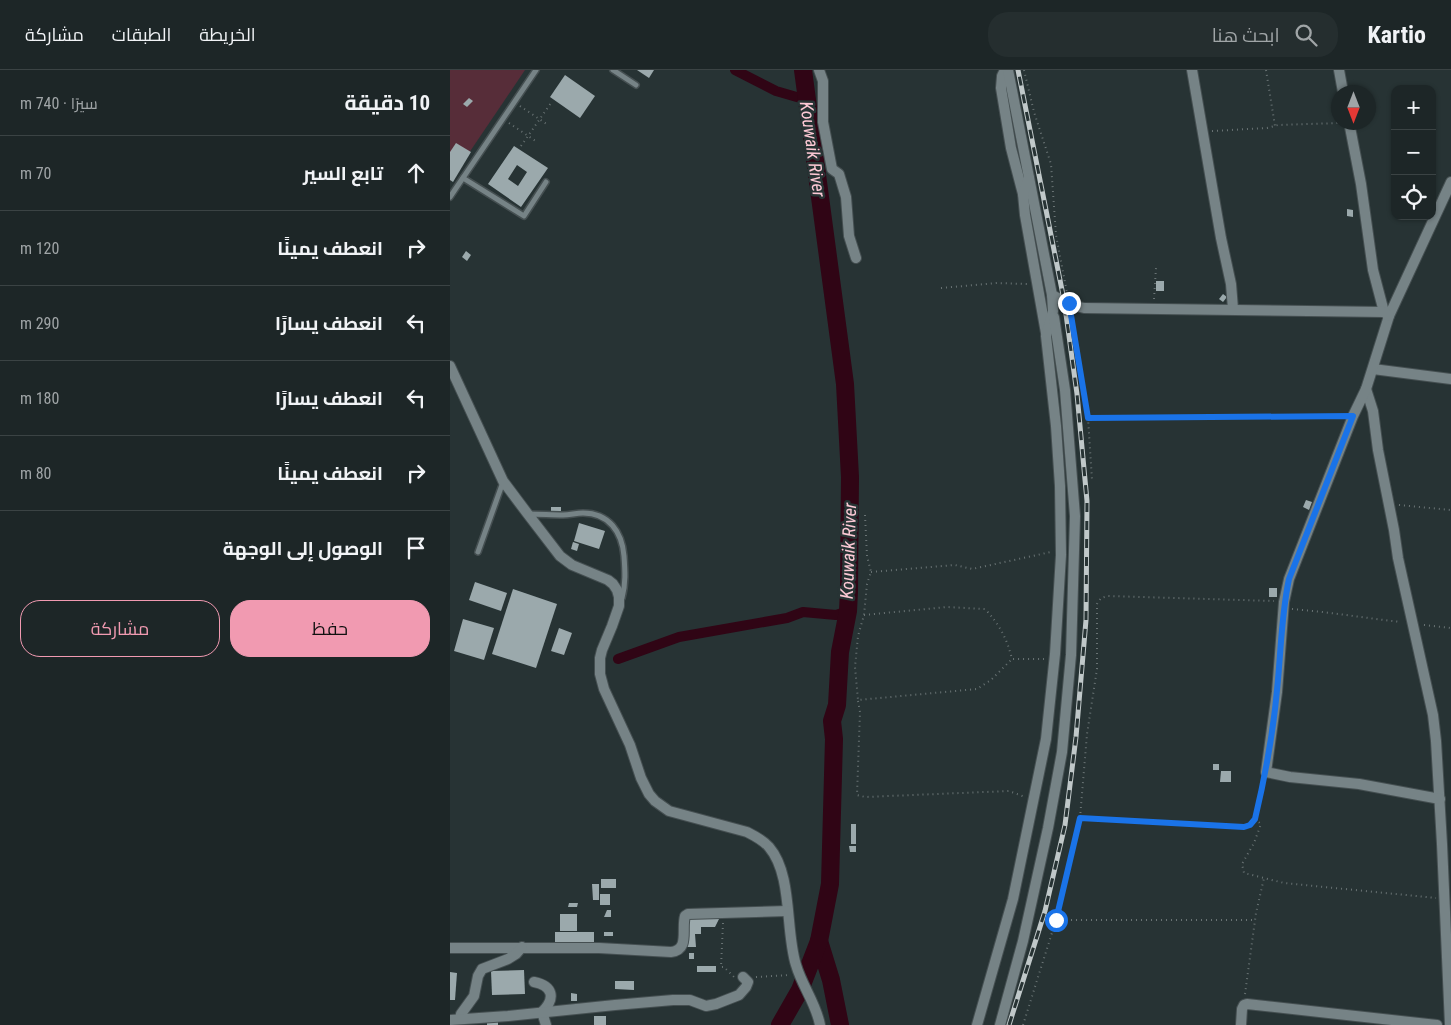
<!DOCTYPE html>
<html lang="ar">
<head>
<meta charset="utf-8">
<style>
  :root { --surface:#1d2627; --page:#252e2f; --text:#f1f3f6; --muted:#a0a5a7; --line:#3b4344; --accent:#f19ab1 }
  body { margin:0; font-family:"Roboto Condensed",Cairo,sans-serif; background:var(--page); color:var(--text); direction:rtl }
  .controls { position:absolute; right:15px; top:15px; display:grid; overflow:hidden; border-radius:10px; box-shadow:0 1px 4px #0004 }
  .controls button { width:45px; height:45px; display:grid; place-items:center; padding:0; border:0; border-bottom:1px solid var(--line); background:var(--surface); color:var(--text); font:25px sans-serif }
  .compass { position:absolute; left:881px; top:15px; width:45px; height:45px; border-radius:50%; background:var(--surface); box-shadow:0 1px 4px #0004; rotate:180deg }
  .stop { position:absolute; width:15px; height:15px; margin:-11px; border:4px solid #1a73e8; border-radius:50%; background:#fff }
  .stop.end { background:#1a73e8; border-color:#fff; box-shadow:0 1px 5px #0008 }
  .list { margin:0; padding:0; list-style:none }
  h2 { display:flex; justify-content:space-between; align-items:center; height:65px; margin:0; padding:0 20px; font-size:21px }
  h2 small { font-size:16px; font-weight:400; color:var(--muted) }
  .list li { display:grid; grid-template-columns:32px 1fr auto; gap:15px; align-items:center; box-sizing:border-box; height:75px; padding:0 20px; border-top:1px solid var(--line) }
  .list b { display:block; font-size:19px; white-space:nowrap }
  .list em { font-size:16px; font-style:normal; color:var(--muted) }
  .actions { display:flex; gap:10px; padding:15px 20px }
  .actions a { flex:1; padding:11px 0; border:1px solid var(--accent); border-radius:20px; text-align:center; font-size:18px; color:var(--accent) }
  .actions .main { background:var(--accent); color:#111 }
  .icon { flex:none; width:28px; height:28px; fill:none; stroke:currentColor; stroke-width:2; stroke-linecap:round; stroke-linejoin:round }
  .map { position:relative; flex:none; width:1001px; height:955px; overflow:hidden; direction:ltr }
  header { display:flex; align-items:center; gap:30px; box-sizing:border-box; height:70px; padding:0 25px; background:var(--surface); border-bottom:1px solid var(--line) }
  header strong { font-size:24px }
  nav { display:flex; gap:28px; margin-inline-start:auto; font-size:18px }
  .search { width:350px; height:45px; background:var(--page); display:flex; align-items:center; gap:12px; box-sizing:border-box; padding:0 18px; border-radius:20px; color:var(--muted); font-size:19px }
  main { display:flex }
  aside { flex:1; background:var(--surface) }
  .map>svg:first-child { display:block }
</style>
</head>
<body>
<header>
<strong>Kartio</strong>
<div class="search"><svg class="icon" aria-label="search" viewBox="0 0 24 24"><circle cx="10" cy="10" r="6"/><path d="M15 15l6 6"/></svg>ابحث هنا</div>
<nav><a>الخريطة</a><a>الطبقات</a><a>مشاركة</a></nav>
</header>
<main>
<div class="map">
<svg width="1001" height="955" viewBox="0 0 1001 955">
  <rect width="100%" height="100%" fill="#273334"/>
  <path fill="#572d39" d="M0,0H75L0,111Z"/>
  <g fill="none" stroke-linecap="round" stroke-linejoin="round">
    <g stroke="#300515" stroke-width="10">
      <path d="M285,0L326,21L357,30"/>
      <path d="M168,589L229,567L337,548L353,542L386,545L398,541"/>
    </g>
    <g stroke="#300515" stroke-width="18">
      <path d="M369,871L381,910L390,955"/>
      <path d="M330,955L350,920L369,871L380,814L384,669L382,651L387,635L390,582L398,541L399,521L400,407L395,314L353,0"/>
    </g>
  </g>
  <g fill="#9ba9ac" fill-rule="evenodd">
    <path d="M187,0H204L199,8Z"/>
    <path d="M115,5L145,26L130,48L100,27Z"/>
    <path d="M19,28L23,31L17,37L13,34Z"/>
    <path d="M6,73L21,82L3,112L0,110V82Z"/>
    <path d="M64,76L98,98L71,137L38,114ZM67,95L77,102L68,116L58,109Z"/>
    <path d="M897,139L903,140V147L897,146Z"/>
    <path d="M16,181L21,185L17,191L12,187Z"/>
    <rect x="706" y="211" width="8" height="10"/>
    <path d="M773,224L777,227L773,232L769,229Z"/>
    <path d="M856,430L862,432L859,440L853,437Z"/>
    <rect x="101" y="437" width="10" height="10"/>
    <path d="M129,453L155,461L149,479L124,471Z"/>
    <path d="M123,472L129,474L127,481L121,479Z"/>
    <path d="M25,512L57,523L51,541L19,530Z"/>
    <rect x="819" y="518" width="8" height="9"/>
    <path d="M63,519L107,534L86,598L42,584Z"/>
    <path d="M13,549L44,558L34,590L4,581Z"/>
    <path d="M109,558L122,563L114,585L101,581Z"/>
    <rect x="763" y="694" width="6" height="6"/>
    <path d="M771,701H781V712H770Z"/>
    <rect x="401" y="754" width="5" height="20"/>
    <path d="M399,776H406V782H400Z"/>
    <rect x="151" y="809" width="15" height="9"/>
    <path d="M142,814H149V830H143Z"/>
    <rect x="150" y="824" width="10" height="11"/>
    <path d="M119,833H128L127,837H118Z"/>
    <path d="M157,840H161V847H154Z"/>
    <rect x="110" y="844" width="17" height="17"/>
    <path d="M236,847H270L265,857H251V864H245L246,877H237Z"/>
    <rect x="105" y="862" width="39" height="10"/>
    <rect x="154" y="862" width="9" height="4"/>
    <rect x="239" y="883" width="5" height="6"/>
    <rect x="247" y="896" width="19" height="6"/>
    <path d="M74,900L75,924L42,925L41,901Z"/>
    <path d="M0,902L7,903L5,930H0Z"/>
    <path d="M165,911H184V920L165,919Z"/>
    <path d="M121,923L127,924V931H121Z"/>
    <rect x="144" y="946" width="12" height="9"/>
    <rect x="37" y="949" width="11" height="6"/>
  </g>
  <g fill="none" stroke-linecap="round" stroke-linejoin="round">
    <defs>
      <g id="service">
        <path d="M163,0L186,15"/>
        <path d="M13,108L74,146L96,112"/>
        <path d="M0,127L86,0"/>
        <path d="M78,444C90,444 102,445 113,445C120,445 126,443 133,443C159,443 172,462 174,486C175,500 176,514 172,528"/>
        <path d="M28,482L53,412"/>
      </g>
      <g id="minor">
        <path d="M369,0L373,11V52L382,99L389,104L396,127L399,166L406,188"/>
        <path d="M555,0L552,6L551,18L561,78L573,124"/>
        <path d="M558,0L602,225"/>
        <path d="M742,0L771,168L781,214L783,239"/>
        <path d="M889,0L893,22"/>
        <path d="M899,52L911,114L923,200L934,242"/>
        <path d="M579,108L573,124L575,145L596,263"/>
        <path d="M0,296L53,411L77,443L110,486L122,495L158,510L163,514L167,520L169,527V536L162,556L152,580L150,588V604L154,619L180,675L191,708L199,724L205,731L219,741L297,762C305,766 313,770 319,777C343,805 335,860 346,895C352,916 366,933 370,955"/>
        <path d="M923,299L1001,309"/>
        <path d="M916,319L923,341L928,380L944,460L948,488L983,645L986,671L992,774L1000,955"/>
        <path d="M990,729L909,714L840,707L816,702L827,622L834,532L839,509L903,346L916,319L939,246L1001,112"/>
        <path d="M0,878H149L221,882C240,880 231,859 235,846L238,844L337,841"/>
        <path d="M84,912C103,916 106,928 92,942"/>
        <path d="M92,942L96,955"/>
        <path d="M10,949L11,944L24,926L28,906L32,899L58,889L66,884L72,877"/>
        <path d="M0,950L58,946L165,935L223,930H240L256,936L266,934L289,925L296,917L298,912L293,907"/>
        <path d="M527,955L563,829L596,669L605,584L611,485L610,416L606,356L596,266L603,241L602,225L621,235L634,238L934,242L939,246"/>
        <path d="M550,955L573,871L598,758L612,682L621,585L625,446L615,320L604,247"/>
        <path d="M791,955L792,939L794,935L797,934L987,955"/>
      </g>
    </defs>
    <use href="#service" stroke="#454f51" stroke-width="8"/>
    <use href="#minor" stroke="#454f51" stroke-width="12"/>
    <g stroke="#697374" stroke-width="2" stroke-dasharray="1 4" stroke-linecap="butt">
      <path d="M574,0L584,42L601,94L606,165L617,223"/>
      <path d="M816,0L825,56"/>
      <path d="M70,36L98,55"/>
      <path d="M59,53L87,72"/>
      <path d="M762,61L817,58L828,55L889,53"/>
      <path d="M71,76L101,33"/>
      <path d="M491,218L547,213L577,214"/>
      <path d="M704,229L706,198"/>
      <path d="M620,244L638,348L642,410"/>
      <path d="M638,348L893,346"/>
      <path d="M949,435L1001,440"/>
      <path d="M415,445L417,486L421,502L417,514L414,545L408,566L405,597L408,630L527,619L541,610L562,589"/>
      <path d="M421,502L505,495L522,499L601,482"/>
      <path d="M842,539C879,542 915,548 951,552"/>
      <path d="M414,545L497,537L535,539C550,555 557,569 562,589H594"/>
      <path d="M974,555L1001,558"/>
      <path d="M408,631L410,642L407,725L415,727L559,721L575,727"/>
      <path d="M630,748L637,664L647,599V534L651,528L658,526L824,531"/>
      <path d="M805,749L811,754L804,773L792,794L794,803L834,813L986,828"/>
      <path d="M606,850H805"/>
      <path d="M273,853L271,897H274L284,907"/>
      <path d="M306,907L339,905"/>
      <path d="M795,924L806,843L814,808"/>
      <path d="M573,955L606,850L630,749L794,757L801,755L805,749L814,710"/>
    </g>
    <use href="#service" stroke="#768386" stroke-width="5"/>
    <use href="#minor" stroke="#768386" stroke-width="10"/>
    <defs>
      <path id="rail" d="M559,955L595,841L615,755L626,667L636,550L637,431L627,324L614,230L568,0"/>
    </defs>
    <use href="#rail" stroke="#c0c8c9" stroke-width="5"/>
    <use href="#rail" stroke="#273334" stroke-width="3" stroke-dasharray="9" stroke-linecap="butt"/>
  </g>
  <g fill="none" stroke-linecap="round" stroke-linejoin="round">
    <path stroke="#1a73e8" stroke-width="6" d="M606,850L630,748L794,757L800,755L805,749C815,707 823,664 827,620C831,583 831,546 839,509L903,346L638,348L619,233"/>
  </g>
  <g text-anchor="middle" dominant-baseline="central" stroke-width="5" stroke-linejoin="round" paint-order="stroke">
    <g font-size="18" font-style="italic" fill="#fdc9d5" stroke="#273334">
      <text transform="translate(363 79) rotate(82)">Kouwaik River</text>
      <text transform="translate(398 481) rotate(-88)">Kouwaik River</text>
    </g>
  </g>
</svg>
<div class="controls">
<button>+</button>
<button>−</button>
<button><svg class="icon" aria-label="locate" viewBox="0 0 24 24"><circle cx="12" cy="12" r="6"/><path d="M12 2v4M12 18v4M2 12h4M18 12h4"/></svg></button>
</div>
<svg class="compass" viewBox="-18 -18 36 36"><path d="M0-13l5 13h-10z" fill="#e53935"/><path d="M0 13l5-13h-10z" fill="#a0a5a7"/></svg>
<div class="stop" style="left:606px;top:850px"></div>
<div class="stop end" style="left:619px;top:233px"></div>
</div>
<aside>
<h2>10 دقيقة<small>سيرًا · 740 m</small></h2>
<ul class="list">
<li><svg class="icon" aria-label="ahead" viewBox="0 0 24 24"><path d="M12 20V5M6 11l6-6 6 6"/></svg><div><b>تابع السير</b></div><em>70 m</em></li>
<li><svg class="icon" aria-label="right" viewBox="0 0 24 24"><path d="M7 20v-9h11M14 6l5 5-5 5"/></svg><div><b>انعطف يمينًا</b></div><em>120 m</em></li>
<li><svg class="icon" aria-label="left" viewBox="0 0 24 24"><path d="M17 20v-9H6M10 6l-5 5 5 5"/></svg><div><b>انعطف يسارًا</b></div><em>290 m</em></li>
<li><svg class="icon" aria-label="left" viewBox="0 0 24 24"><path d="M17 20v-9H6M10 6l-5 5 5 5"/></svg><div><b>انعطف يسارًا</b></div><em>180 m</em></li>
<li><svg class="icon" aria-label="right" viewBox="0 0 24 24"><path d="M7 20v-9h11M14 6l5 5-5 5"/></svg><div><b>انعطف يمينًا</b></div><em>80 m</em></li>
<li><svg class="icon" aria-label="arrive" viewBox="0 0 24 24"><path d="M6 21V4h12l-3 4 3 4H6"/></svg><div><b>الوصول إلى الوجهة</b></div></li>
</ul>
<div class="actions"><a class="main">حفظ</a><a>مشاركة</a></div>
</aside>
</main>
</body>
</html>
